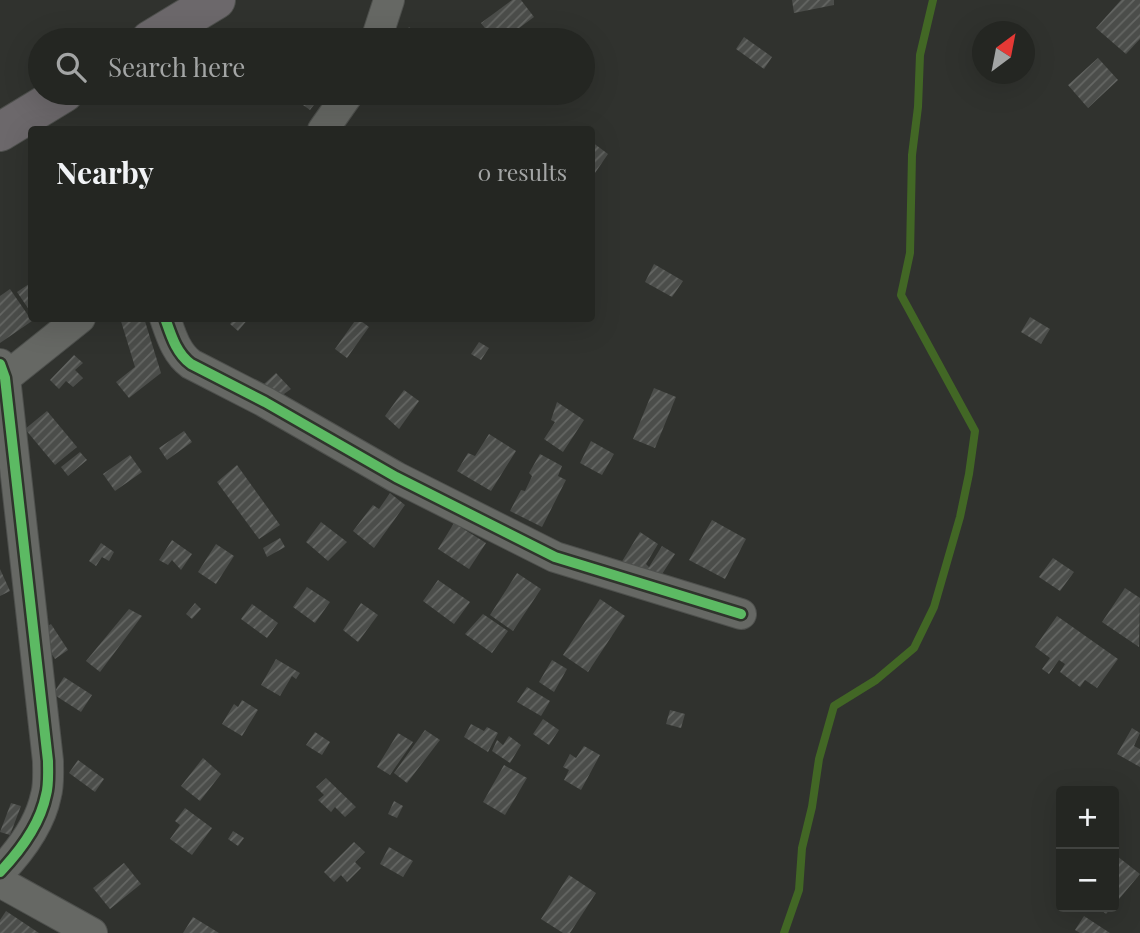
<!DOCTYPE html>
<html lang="en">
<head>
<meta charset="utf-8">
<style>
  :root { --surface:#242622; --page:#30322f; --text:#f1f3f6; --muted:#a3a5a5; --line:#414340 }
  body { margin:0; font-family:"Playfair Display",serif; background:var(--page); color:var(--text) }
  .controls { position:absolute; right:21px; bottom:21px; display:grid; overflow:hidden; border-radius:7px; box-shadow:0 7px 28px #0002 }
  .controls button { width:63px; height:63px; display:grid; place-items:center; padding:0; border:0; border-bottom:2px solid var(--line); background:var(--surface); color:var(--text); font:35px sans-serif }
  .compass { position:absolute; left:972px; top:21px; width:63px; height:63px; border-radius:50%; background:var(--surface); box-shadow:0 7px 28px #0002; rotate:32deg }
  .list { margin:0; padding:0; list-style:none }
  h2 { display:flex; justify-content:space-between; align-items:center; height:91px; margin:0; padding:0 28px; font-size:30px }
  h2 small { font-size:23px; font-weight:400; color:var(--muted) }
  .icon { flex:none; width:38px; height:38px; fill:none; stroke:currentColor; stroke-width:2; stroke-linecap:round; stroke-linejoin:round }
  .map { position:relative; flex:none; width:1140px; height:933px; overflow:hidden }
  .search { position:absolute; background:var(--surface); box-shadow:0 7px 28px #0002; left:28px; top:28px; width:567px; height:77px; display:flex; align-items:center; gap:18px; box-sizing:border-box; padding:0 24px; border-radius:38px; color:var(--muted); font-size:26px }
  .panel { position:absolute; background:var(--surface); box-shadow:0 7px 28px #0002; left:28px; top:126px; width:567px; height:196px; border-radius:7px }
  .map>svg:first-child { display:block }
</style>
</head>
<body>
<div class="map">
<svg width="1140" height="933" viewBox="0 0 1140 933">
  <defs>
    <pattern id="building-hatch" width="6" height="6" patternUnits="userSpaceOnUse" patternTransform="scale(1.75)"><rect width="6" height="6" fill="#4b4d4a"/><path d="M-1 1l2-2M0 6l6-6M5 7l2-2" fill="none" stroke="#656764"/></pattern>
  </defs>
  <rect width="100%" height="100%" fill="#30322e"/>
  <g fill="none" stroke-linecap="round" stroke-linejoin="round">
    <path stroke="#426725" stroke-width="8" d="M784,933L799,890L802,848L812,807L819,759L834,706L876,680L914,648L934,607L960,517L969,474L975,431L901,295L910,253L912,155L918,107L920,55L933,0"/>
  </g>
  <g fill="url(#building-hatch)">
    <path d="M512,0H521L534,17L503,40H494L481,23Z"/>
    <path d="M792,0H834V5L794,13Z"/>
    <path d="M1121,0H1140V39L1126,54L1096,28Z"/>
    <path d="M409,27L427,40H399Z"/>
    <path d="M744,37L772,57L764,69L736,49Z"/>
    <path d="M1098,58L1118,80L1088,108L1068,85Z"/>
    <path d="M286,93H323L310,110Z"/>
    <path d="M592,142L608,154L595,173L592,170L593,163L592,162Z"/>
    <path d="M654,264L683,281L672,297L645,282Z"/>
    <path d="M32,282V314L17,292Z"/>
    <path d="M10,289L32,321L0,343V296Z"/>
    <path d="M1030,317L1050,329L1041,344L1021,332Z"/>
    <path d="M120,318H144L161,373L129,398L116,382L135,367Z"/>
    <path d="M235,318H249L238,331L230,324Z"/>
    <path d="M357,318L369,327L347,358L335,349Z"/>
    <path d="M479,342L489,348L481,360L471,354Z"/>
    <path d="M74,355L83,363L75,370L83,378L73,387L66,381L59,389L50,380Z"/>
    <path d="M276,373L291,389L277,399L264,384Z"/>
    <path d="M654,388L676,397L655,448L633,439Z"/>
    <path d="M404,390L419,401L399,429L385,416Z"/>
    <path d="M557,402L584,420L563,452L544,439L555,422L551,420Z"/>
    <path d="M47,411L77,447L55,465L25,429Z"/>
    <path d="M184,431L192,442L167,460L159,448Z"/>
    <path d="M489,434L516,451L491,491L457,471L468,453L475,456Z"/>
    <path d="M591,441L614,454L602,475L580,463Z"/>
    <path d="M80,452L87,460L68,476L61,467Z"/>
    <path d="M540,454L562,466L558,476L566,480L542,527L510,511L521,490L525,491L532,476L529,473Z"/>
    <path d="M130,455L142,472L115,491L103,474Z"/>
    <path d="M237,465L280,525L259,539L217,482Z"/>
    <path d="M390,493L405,505L374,548L353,531L373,505L379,509Z"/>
    <path d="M712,520L746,539L725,579L689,560Z"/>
    <path d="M321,522L347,542L328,561L306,542Z"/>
    <path d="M454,523L486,543L469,569L438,549Z"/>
    <path d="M640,532L658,544L646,564L649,567L662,546L675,554L655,585L621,563Z"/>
    <path d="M280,538L285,547L267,557L263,548Z"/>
    <path d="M172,540L192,554L181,570L172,560L168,565L159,560Z"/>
    <path d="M101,543L114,552L109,561L102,557L96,566L89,561Z"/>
    <path d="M216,544L234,556L216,584L198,572Z"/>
    <path d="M1053,558L1074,572L1060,591L1039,577Z"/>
    <path d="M0,569L10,591L0,596Z"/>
    <path d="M517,573L541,589L513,631L490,615Z"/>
    <path d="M438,580L470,602L454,624L423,601Z"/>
    <path d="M307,587L330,602L315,623L293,607Z"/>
    <path d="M1125,588L1140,598L1139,647L1102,622Z"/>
    <path d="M600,599L625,616L588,672L563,655Z"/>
    <path d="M195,603L201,609L192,619L186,614Z"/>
    <path d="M361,603L378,615L358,642L343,630Z"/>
    <path d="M252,604L278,623L267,638L241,619Z"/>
    <path d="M129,609L142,616L100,672L86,661Z"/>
    <path d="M483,614L508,631L492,653L465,634Z"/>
    <path d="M1057,616L1118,659L1097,688L1085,680L1080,687L1060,672L1065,664L1059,660L1049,674L1042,669L1050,658L1035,647Z"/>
    <path d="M51,624L68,650L55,659L37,632Z"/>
    <path d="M276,659L300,673L296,679L292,676L280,696L261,685Z"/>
    <path d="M552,660L567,669L554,692L539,682Z"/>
    <path d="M64,677L92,695L81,712L53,694Z"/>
    <path d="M527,687L550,701L541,716L517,702Z"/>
    <path d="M242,700L258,710L242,736L222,724L234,704L238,707Z"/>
    <path d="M670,710L685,714L681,728L666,724Z"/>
    <path d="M543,719L559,730L549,745L533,734Z"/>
    <path d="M471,724L484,731L487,727L498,733L488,752L464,737Z"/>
    <path d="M1132,728L1140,733L1134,746L1140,749V767L1117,754Z"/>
    <path d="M425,730L440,740L407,783L394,773Z"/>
    <path d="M315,732L330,742L322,755L306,745Z"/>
    <path d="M398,733L413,742L390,775L377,767Z"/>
    <path d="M509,736L521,745L510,763L492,751L497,740L503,745Z"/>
    <path d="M584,746L600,755L581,790L564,780L569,770L563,767L570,754L576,758Z"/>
    <path d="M203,758L221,774L200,801L181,786Z"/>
    <path d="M78,760L104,779L95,792L69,773Z"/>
    <path d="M504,765L527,778L505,815L483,802Z"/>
    <path d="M326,778L356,807L345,817L335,807L331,812L318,800L324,795L316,787Z"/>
    <path d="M394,801L403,806L397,818L388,814Z"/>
    <path d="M11,803L21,806L10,835L0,832Z"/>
    <path d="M185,808L212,828L192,855L170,839L180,825L175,821Z"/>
    <path d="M233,831L244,838L238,846L228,839Z"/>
    <path d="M354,842L365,852L355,862L361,868L347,882L341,875L334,882L324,872Z"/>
    <path d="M389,847L413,861L403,877L380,864Z"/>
    <path d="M1117,856L1140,874L1114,905V860Z"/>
    <path d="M124,863L141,884L110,909L93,888Z"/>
    <path d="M569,875L596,893L570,933H563L541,919Z"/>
    <path d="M1098,907H1112L1106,914Z"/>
    <path d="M6,911L39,933H0V920Z"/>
    <path d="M1084,916L1110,933H1080L1075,930Z"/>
    <path d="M193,917L219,933H183Z"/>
  </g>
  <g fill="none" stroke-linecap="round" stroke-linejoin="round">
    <defs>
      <g id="minor">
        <path d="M376,40L389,0"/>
        <path d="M323,130L349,93"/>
        <path d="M165,318C171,335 176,353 191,364L265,402L396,477L555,557L741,614"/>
        <path d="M0,364L5,378L48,761C48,772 49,785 46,795C40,825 20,851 0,872"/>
        <path d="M0,382L80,318"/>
        <path d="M0,882L92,933"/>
      </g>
      <g id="major">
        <path d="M150,40L216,0"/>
        <path d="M0,132L64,93"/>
      </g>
    </defs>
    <use href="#minor" stroke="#4e504d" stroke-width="32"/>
    <use href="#major" stroke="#4e504d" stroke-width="40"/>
    <use href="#minor" stroke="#666864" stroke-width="30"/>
    <use href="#major" stroke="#6c686b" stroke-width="38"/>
    <defs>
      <g id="cycleway">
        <path d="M165,318C171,335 176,353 191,364L265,402L396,477L555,557L741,614"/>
        <path d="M0,364L5,378L48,761C48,772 49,785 46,795C40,825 20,851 0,872"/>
      </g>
    </defs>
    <use href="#cycleway" stroke="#2f342c" stroke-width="15"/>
    <use href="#cycleway" stroke="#5cba63" stroke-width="10"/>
  </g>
</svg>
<div class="controls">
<button>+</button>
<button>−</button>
</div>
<svg class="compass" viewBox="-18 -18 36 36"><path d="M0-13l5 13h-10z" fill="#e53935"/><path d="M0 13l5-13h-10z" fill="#a3a5a5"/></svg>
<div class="search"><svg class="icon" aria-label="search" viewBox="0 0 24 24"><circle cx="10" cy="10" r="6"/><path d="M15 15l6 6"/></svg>Search here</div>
<section class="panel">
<h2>Nearby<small>0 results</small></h2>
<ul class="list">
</ul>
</section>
</div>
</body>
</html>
